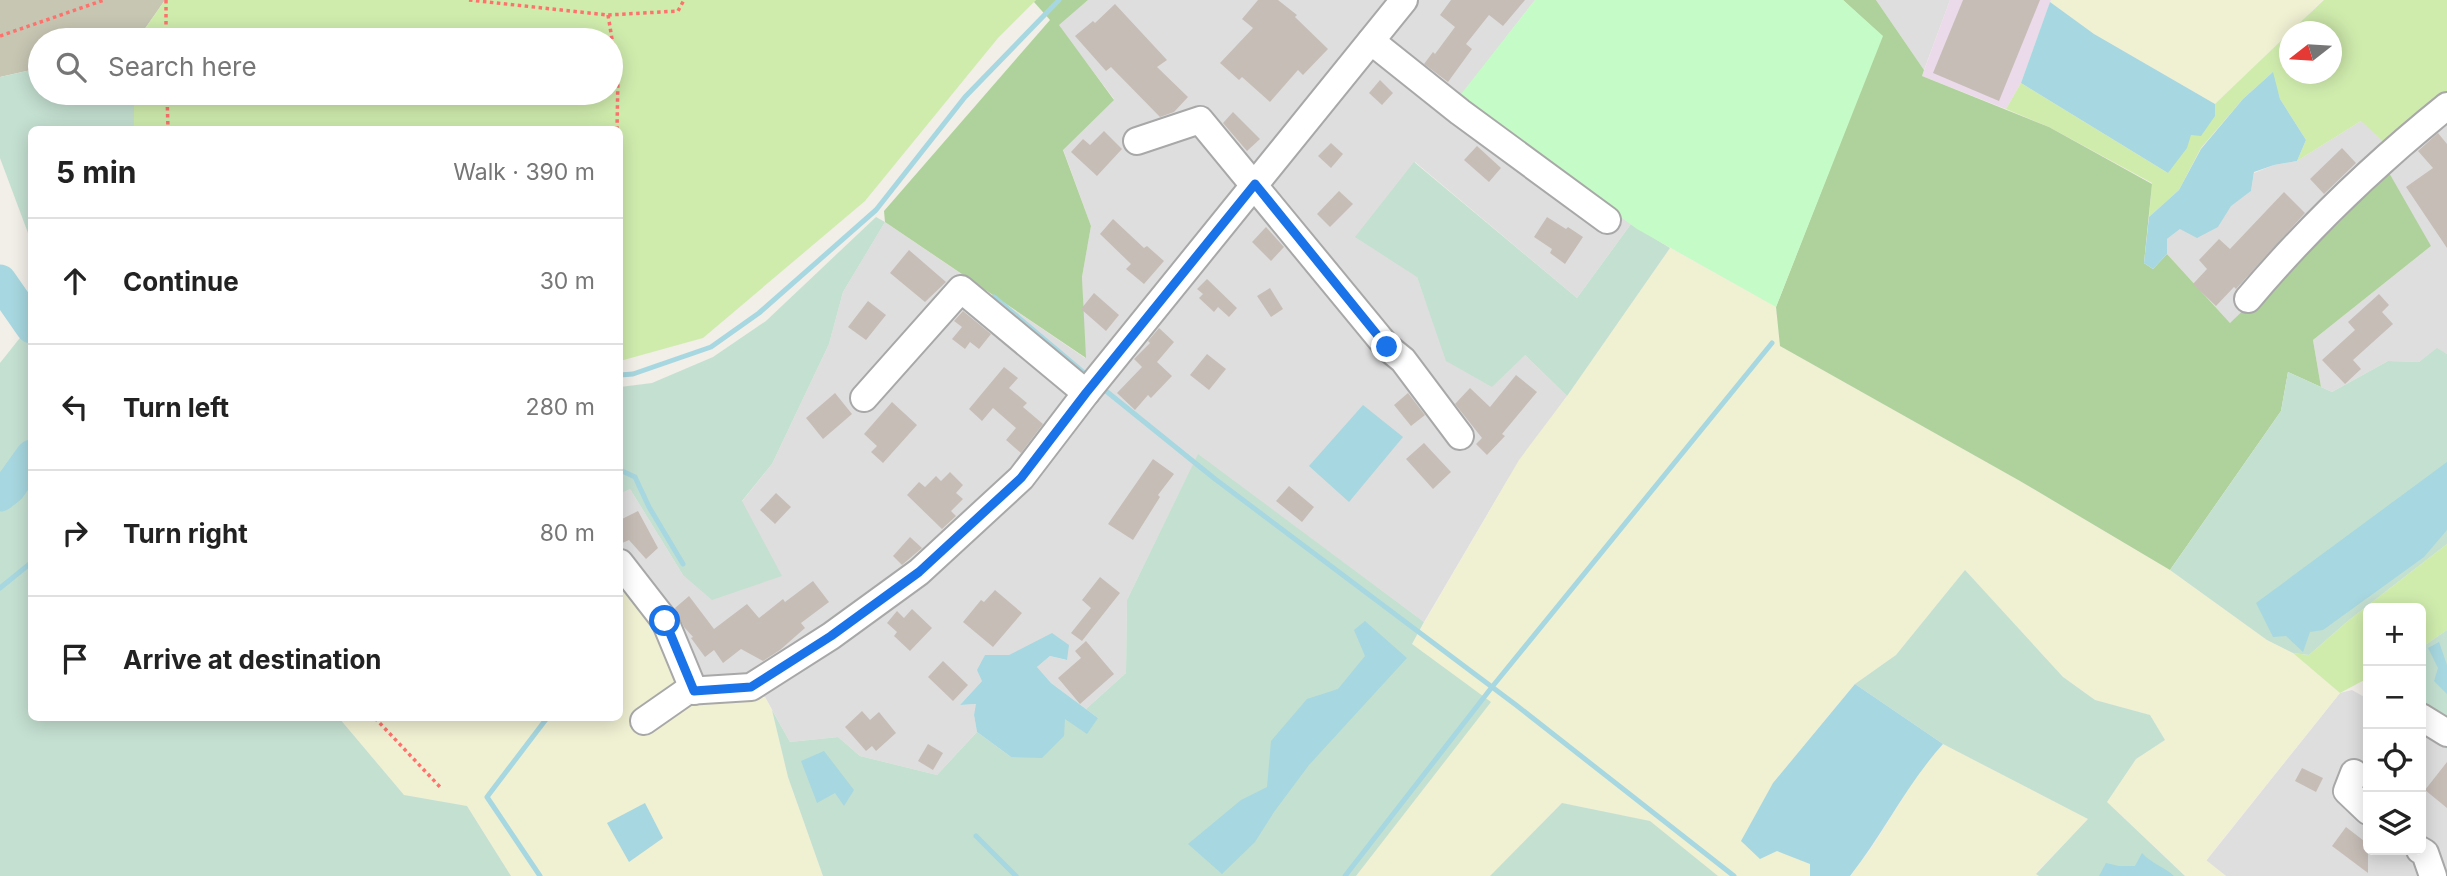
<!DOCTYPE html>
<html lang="en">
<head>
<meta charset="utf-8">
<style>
  :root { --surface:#fff; --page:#f2f2f2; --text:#222; --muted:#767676; --line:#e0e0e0 }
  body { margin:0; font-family:Inter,sans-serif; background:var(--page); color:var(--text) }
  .controls { position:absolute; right:21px; bottom:21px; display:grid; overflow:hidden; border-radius:10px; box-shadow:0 4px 18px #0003 }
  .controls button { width:63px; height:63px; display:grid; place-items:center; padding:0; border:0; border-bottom:2px solid var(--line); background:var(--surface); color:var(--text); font:35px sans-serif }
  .compass { position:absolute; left:2279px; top:21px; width:63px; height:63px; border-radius:50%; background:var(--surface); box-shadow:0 4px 18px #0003; rotate:253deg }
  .stop { position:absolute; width:21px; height:21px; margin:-16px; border:5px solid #1a73e8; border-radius:50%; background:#fff }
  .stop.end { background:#1a73e8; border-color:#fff; box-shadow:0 2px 7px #0008 }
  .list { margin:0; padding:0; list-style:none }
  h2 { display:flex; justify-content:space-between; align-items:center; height:91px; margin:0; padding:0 28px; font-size:30px }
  h2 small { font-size:23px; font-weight:400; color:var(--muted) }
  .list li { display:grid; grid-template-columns:46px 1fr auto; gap:21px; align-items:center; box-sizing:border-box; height:126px; padding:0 28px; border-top:2px solid var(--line) }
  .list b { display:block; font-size:26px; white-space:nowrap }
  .list em { font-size:23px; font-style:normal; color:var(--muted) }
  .icon { flex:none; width:38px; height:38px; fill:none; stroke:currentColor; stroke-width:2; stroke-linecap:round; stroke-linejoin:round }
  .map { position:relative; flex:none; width:2447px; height:876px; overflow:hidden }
  .search { position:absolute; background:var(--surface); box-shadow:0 4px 18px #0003; left:28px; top:28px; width:595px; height:77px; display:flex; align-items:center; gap:18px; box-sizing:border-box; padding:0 24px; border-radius:38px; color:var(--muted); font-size:26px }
  .panel { position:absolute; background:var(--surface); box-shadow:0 4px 18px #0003; left:28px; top:126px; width:595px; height:595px; border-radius:10px }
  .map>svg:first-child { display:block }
</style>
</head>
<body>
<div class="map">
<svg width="2447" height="876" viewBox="0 0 2447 876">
  <rect width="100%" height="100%" fill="#f2eee8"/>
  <g fill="#dfdede">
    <path d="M1088,0H1535L1459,98L1631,224L1577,298L1415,162L1417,277L1447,361L1525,355L1567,396L1508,479L1424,622L1198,455L1127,600L1126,673L1086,709L1051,683L1037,667L1050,656L1066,660L1068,645L1009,655H985L982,681L960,705L977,704L974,715L977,732L937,775L860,756L838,737L790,742L765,697L698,698L620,575V494L630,489L683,575L772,464L829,344L843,292L885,222L1085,358L1082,277L1091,226L1063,149L1114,99L1058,25Z"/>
    <path d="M1876,0H1950L1924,70Z"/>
    <path d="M2447,116V354L2437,349L2419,362L2388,361L2332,392L2321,387L2313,340L2431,246L2230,323L2167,254V239L2180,229L2218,227L2230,206L2251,191L2254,173L2274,165L2297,161L2361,121Z"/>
    <path d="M2352,690L2368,699V850H2421V732L2447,749V876H2226L2206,861L2340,693Z"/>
  </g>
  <path fill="#ebdae9" d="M1950,0H2051L2021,83L2006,109L1922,76Z"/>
  <path fill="#c7c6b3" d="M0,0H165L137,40H40V68L0,77Z"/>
  <g fill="#f0f0d3">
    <path d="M2051,0H2323L2215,104L2094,34L2050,2Z"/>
    <path d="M1670,248L1776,307L1780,346L2020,481L2170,570L2267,640L2293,653L2340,693L2206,860L2226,876H2186L2107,802L2136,759L2165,740L2150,715L2095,700L2063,677L1965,570L1896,655L1855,684L1773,783L1777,851L1811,864L1810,876H1718L1650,821L1562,803L1490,876H1356L1490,702L1412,644L1519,460L1567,396Z"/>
    <path d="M620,575L656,620L698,697H765L772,710L788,777L823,876H511L467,806L404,795L339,718H620Z"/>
    <path d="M1943,744L2088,819L2036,873L2039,876H1850L1873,846L1922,767Z"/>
  </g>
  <g fill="#d0ecad">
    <path d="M165,0H1036L998,38L865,201L703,338L620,361V130L134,129V93H611V40H137Z"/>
    <path d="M2324,0H2447V98L2388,146L2361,121L2297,161L2306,140L2280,99L2272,73L2243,99L2201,148L2179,190L2149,217L2152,183L2049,127L2006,109L2021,83L2168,173L2191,134L2212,120L2215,104L2289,33L2290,74H2332V32L2291,31Z"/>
    <path d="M2447,544V630L2421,648V608H2368V678L2340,693L2293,653L2309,655L2349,620Z"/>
  </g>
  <g fill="#afd29c">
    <path d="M1036,0H1088L1059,25L1114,100L1063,150L1091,226L1082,277L1086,358L885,222L884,211L1050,20L1034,2Z"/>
    <path d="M1843,0H1876L1924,70L1922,76L2049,127L2152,184L2144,263L2153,269L2167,254L2230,323L2388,171L2431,246L2313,340L2321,387L2288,372L2281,411L2170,570L2020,481L1780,346L1776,307L1882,36Z"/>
  </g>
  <g fill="#c4e0d1">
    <path d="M40,68V93H134V129L32,130L31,241L0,158V77Z"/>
    <path d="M1414,162L1577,298L1631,224L1670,248L1567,396L1525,355L1492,387L1446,361L1417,277L1355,237Z"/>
    <path d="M876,217L885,222L843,292L829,344L772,464L742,501L782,576L712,600L683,575L630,489L620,494V387L652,383L713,357L766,321Z"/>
    <path d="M31,324L32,718H339L404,795L467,806L511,876H0V363Z"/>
    <path d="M2437,348L2447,354V544L2349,620L2309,655L2293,653L2267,640L2170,570L2281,411L2288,372L2332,392L2388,361L2419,362Z"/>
    <path d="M1198,454L1424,622L1412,644L1491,702L1356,876H823L788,777L772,710L790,742L838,737L860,756L937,775L977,732L1011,757L1064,719L1098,718L1086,709L1126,673L1127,600Z"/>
    <path d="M1965,570L2063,677L2095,700L2150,715L2165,740L2136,759L2107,802L2185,876H2039L2036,874L2088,819L1943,744L1855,684L1896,655Z"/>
    <path d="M2447,630V749L2421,732V648Z"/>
    <path d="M1562,803L1650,821L1718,876H1490Z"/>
  </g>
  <path fill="#c5fbc6" d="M1535,0H1843L1883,36L1776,307L1637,229L1458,98Z"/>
  <g fill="#a7d7e0">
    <path d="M2050,2L2094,34L2215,104V116L2201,136L2191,135L2187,148L2168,173L2021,83Z"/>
    <path d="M2273,72L2280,99L2306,140L2297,161L2274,165L2254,172L2251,191L2231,206L2218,227L2197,238L2180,229L2167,239V254L2153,269L2144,263L2149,217L2179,190L2201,149L2243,99Z"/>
    <path d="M1363,405L1403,437L1349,502L1309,466Z"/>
    <path d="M2447,462V530L2424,557L2323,630L2310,632L2303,652L2286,636L2273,637L2256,603Z"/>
    <path d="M1365,621L1407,658L1309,765L1274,812L1255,842L1222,874L1188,844L1241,800L1267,787L1271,741L1307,699L1338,689L1365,656L1354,630Z"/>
    <path d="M1052,633L1069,645L1067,660L1050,656L1037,667L1051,683L1098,718L1087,734L1065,719L1064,736L1042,758L1011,757L977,732L974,715L976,704L960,705L982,681L977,670L985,655H1009Z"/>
    <path d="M2439,642L2447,665V694L2434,681L2438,668L2428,648Z"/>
    <path d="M1855,684L1943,744C1907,784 1883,834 1850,876H1810V864L1777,851L1760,859L1741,841L1773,783Z"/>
    <path d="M824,751L854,790L844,806L835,793L817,803L801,761Z"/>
    <path d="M645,803L663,838L629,862L607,823Z"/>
    <path d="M2142,853C2152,864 2163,866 2174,876H2099L2106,863L2119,866H2135Z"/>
  </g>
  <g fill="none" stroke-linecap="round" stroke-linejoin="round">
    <g stroke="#a7d7e0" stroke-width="5">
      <path d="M994,297L1083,372"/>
      <path d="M620,375L633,374L711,347L759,313L876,210L965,97L1059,0"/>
      <path d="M1106,391L1215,479L1516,705L1734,876"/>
      <path d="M620,470L635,477L649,507L683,564"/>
      <path d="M0,588L32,562"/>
      <path d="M976,836L1016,876"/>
      <path d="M540,876L487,797L547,718"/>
      <path d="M1345,876L1492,687L1772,343"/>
    </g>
    <g stroke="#a7d7e0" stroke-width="33">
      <path d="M0,281L32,327"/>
      <path d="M0,495L9,488L32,456"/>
    </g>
  </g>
  <g fill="#c7bdb7">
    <path d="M1258,0H1278L1297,15L1295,17L1328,49L1303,75L1298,70L1270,102L1242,77L1239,80L1220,63L1253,28L1242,19Z"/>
    <path d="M1451,0H1525L1503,26L1489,15L1466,44L1472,49L1448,82L1424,64L1433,52L1435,54L1455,27L1440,15Z"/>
    <path d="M1963,0H2040L1999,101L1933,73Z"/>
    <path d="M1115,4L1167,60L1157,67L1188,97L1174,112L1160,117L1111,67L1106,71L1075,36L1093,21L1095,23Z"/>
    <path d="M1380,80L1393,93L1382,105L1369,93Z"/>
    <path d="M1233,112L1260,139L1247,151L1223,123Z"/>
    <path d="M1104,131L1122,149L1097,176L1071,152L1083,139L1090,145Z"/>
    <path d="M2438,133L2447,144V248L2406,187L2433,168L2418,151Z"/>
    <path d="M1331,143L1343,154L1331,168L1318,156Z"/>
    <path d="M1477,146L1501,168L1489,182L1464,160Z"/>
    <path d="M2342,148L2356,163L2324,194L2310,179Z"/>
    <path d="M1339,191L1353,204L1330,227L1317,214Z"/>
    <path d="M2284,192L2305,213L2236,289L2234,287L2216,306L2193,284L2207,269L2199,260L2219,239L2230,249Z"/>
    <path d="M1547,217L1566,229L1568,227L1583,237L1565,264L1550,253L1552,249L1534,237Z"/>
    <path d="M1113,219L1144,248L1147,246L1164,261L1144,284L1126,269L1131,264L1100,234Z"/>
    <path d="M1266,227L1284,247L1271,261L1252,242Z"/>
    <path d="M909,250L946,282L925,302L890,273Z"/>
    <path d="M1207,279L1237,308L1229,317L1218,307L1214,312L1199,298L1203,294L1197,289Z"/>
    <path d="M1270,288L1283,309L1271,317L1257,296Z"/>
    <path d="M1094,293L1119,315L1106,331L1081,309Z"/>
    <path d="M2379,294L2389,305L2382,312L2393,324L2353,360L2361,369L2345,384L2322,360L2355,330L2348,322Z"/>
    <path d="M868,301L886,315L866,340L848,327Z"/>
    <path d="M963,311L991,334L979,349L970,342L965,349L952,339L962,327L954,321Z"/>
    <path d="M1159,328L1174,342L1157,362L1172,376L1151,398L1148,395L1135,410L1117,393L1142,367L1134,359L1150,343L1148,341Z"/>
    <path d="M1207,354L1226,369L1209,390L1190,375Z"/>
    <path d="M1004,367L1018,378L1009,388L1027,403L1023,407L1043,424L1021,453L1006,440L1016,428L993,408L982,421L969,409Z"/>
    <path d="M1516,375L1537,392L1502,434L1505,436L1487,455L1476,444L1482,438L1455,404L1470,388L1490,407Z"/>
    <path d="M835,393L852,414L823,439L806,418Z"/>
    <path d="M1408,393L1425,415L1411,426L1394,405Z"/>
    <path d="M892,402L917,425L883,463L871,452L877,446L864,434Z"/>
    <path d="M1424,443L1451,472L1433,489L1406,459Z"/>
    <path d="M1153,459L1174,474L1158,495L1160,497L1133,540L1108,524Z"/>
    <path d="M950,472L963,485L956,493L963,499L951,511L956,516L942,529L907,495L919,482L925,487L936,476L941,481Z"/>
    <path d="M1289,486L1314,507L1302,522L1276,501Z"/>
    <path d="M776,493L791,507L775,524L760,510Z"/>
    <path d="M638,511L658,548L646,559L629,540L620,544V520Z"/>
    <path d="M910,537L922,548L902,565L893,556Z"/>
    <path d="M1100,577L1120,593L1082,641L1071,633L1091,608L1082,600Z"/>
    <path d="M813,581L829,602L801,623L805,628L780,650L763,661L741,649L723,663L714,650L705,657L691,638L693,637L684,627L675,608L689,596L714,629L747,604L759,618L783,599L785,602Z"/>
    <path d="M995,590L1022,613L993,647L963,622L981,600L984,602Z"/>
    <path d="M912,609L932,628L910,651L894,636L897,632L887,623L897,611L904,618Z"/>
    <path d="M1086,641L1114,674L1080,704L1058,678L1081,658L1075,651Z"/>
    <path d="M943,661L968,685L953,701L928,677Z"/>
    <path d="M862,711L870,720L879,712L896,733L876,751L872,746L866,751L845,727Z"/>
    <path d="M928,744L943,753L933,770L918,761Z"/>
    <path d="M2447,762V808L2425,790Z"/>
    <path d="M2302,768L2323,778L2316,792L2295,781Z"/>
    <path d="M2346,827L2368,844V873L2332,846Z"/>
  </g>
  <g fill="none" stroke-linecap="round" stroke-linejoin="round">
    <defs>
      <g id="minor">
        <path d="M1371,41L1460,112L1607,220"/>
        <path d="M1137,141L1200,120L1387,347L1403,360L1460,436"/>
        <path d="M2248,299C2308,228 2375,164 2447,106"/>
        <path d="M864,398L961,289L1086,393"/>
        <path d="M620,563L665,621L694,691"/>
        <path d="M2421,717L2447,733"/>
        <path d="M644,721L687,691L751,687L831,636L919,572L1021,478L1086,393L1404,0"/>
        <path d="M2354,773L2347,791L2368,811"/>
        <path d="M2420,850L2425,853L2433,876"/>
      </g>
    </defs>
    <use href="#minor" stroke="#a8a8a8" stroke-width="30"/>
    <g stroke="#fe726d" stroke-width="3.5" stroke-dasharray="3.5 3.5" stroke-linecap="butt">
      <path d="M166,0V40"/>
      <path d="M469,0L608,15L678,11L684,0"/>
      <path d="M608,15L618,75L617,130"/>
      <path d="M0,36L104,0"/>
      <path d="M167,93L168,130"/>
      <path d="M375,718L441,788"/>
    </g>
    <use href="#minor" stroke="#fff" stroke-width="26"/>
  </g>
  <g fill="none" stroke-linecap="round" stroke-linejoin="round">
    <path stroke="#1a73e8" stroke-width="9" d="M665,621L694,691L751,687L831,636L919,572L1021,478L1086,393L1255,184L1387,347"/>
  </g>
</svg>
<div class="controls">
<button>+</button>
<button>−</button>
<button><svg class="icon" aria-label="locate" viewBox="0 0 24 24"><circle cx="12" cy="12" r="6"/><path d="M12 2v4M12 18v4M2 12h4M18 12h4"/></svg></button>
<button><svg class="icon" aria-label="layers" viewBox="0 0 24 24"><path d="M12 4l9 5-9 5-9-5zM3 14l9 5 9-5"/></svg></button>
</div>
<svg class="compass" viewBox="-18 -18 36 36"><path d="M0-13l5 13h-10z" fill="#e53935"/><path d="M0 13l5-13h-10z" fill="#767676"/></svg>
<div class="stop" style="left:665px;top:621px"></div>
<div class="stop end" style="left:1387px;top:347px"></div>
<div class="search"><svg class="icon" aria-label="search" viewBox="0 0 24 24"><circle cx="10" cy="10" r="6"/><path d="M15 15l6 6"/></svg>Search here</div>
<section class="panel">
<h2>5 min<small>Walk · 390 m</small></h2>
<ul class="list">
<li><svg class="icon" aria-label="ahead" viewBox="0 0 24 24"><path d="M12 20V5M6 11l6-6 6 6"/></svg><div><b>Continue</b></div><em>30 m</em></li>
<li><svg class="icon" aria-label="left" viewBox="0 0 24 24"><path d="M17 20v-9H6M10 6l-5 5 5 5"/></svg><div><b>Turn left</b></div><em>280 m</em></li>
<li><svg class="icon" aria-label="right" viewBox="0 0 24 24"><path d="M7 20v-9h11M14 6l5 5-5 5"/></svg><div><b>Turn right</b></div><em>80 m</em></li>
<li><svg class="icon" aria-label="arrive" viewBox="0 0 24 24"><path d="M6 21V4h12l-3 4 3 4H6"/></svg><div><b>Arrive at destination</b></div></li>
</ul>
</section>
</div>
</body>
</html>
